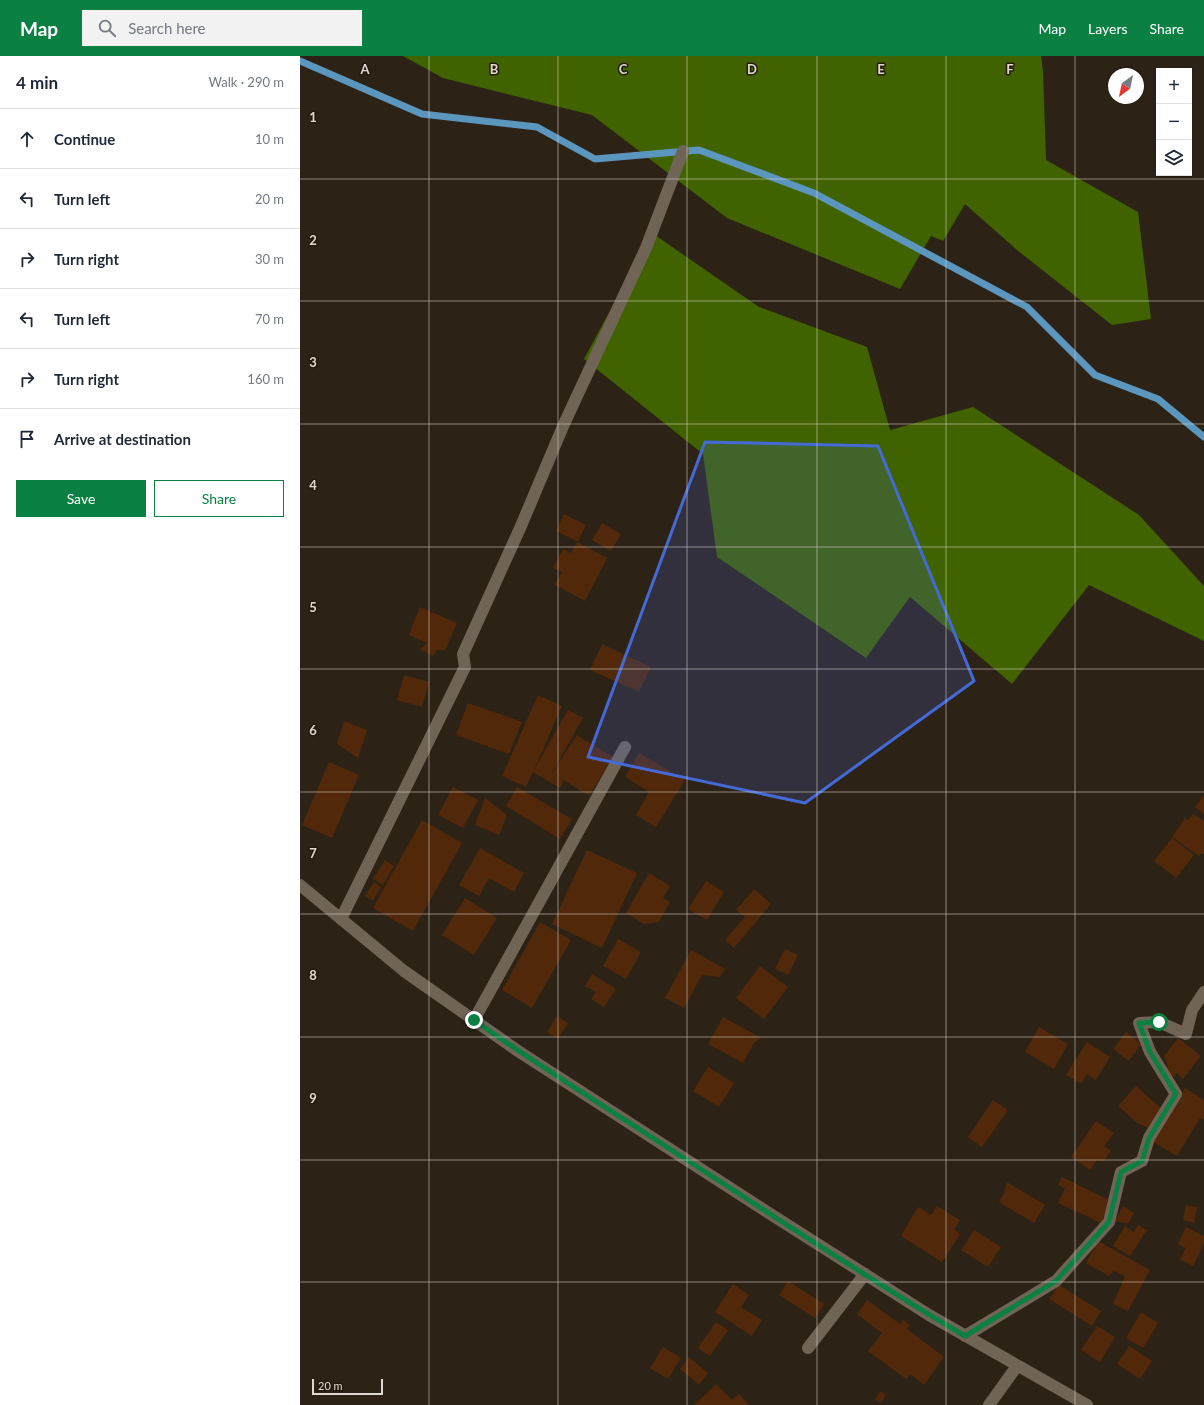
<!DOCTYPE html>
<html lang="en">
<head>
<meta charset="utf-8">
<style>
  :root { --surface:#fff; --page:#f2f2f3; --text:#1f2937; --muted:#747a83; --line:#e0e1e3; --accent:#0b8043 }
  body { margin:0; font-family:Lato,sans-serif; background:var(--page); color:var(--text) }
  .controls { position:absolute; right:12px; top:12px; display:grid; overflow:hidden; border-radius:0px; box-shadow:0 1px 3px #0004 }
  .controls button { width:36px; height:36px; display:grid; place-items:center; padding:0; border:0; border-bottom:1px solid var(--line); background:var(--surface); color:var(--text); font:20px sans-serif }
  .compass { position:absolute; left:808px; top:12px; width:36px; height:36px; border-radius:50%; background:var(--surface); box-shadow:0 1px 3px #0004; rotate:213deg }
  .scale { position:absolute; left:12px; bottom:10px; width:71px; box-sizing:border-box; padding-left:4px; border:2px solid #e0d9d1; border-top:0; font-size:11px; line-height:14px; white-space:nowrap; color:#e0d9d1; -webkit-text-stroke:3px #23190d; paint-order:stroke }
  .stop { position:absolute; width:12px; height:12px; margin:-9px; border:3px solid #0b8043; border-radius:50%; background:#fff }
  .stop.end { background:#0b8043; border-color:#fff; box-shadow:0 1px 4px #0008 }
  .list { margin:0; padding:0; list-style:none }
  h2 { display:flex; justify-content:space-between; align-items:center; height:52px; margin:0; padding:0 16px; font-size:17px }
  h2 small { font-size:13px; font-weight:400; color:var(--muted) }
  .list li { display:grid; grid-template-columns:26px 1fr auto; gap:12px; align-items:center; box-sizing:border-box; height:60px; padding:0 16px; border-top:1px solid var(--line) }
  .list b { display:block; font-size:15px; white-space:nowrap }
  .list em { font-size:13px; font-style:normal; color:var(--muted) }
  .actions { display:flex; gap:8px; padding:12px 16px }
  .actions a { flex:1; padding:9px 0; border:1px solid var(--accent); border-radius:0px; text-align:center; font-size:14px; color:var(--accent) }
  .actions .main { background:var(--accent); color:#fff }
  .icon { flex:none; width:22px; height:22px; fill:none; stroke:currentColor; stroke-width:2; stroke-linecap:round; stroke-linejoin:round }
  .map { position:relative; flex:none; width:904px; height:1349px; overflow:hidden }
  header { display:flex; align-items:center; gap:24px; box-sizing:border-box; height:56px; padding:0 20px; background:var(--accent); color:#fff }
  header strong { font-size:19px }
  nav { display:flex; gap:22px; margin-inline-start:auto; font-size:14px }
  .search { width:280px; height:36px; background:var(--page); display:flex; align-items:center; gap:10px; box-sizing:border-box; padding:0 14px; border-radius:0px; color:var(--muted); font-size:15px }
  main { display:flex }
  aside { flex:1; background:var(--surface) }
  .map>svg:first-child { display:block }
</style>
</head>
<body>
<header>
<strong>Map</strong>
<div class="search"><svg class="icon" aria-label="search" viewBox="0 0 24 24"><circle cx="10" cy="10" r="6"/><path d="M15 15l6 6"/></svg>Search here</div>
<nav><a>Map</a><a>Layers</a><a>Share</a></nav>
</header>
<main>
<aside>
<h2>4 min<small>Walk · 290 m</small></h2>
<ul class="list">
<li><svg class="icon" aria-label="ahead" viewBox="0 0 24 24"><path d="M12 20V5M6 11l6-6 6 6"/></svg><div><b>Continue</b></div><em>10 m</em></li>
<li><svg class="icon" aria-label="left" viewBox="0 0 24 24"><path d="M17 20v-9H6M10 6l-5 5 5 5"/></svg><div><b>Turn left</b></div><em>20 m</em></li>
<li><svg class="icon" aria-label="right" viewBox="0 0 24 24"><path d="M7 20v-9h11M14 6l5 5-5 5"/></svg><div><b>Turn right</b></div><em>30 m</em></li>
<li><svg class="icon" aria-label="left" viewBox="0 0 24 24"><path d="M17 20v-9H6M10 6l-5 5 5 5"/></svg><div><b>Turn left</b></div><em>70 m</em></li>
<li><svg class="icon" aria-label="right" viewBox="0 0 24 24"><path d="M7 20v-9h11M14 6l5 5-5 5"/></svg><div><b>Turn right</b></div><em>160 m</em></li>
<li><svg class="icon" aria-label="arrive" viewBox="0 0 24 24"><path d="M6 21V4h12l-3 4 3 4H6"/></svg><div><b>Arrive at destination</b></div></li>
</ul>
<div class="actions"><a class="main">Save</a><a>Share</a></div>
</aside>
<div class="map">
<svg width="904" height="1349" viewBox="0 0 904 1349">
  <rect width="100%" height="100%" fill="#2d2216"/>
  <g fill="#406300">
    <path d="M103,0H741L743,15L746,104L838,156L851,263L812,269L717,194L665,148L643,185L631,180L600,233L427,162L292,59L143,22Z"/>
    <path d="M352,177L459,251L567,291L590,374L673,351L839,459L904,530V585L789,529L712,628L610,541L566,602L417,501L403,398L284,303Z"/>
  </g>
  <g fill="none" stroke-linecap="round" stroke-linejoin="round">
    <path stroke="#5b96be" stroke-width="7" d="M0,5L122,58L237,71L295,103L399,94L514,137L727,251L795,319L858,343L904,381"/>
  </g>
  <g fill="#512809">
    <path d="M264,458L286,469L278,486L256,475Z"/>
    <path d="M302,467L321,478L311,495L292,484Z"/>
    <path d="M277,486L307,502L285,545L255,529L262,516L253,512L263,493L271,497Z"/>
    <path d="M120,551L157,567L145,594H137L133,600L120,593L127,587L109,579Z"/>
    <path d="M302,588L351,611L339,636L290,614Z"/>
    <path d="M104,619L129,626L122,651L97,644Z"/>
    <path d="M238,639L262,650L234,714L268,654L283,662L251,719L277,679L313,701L289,740L264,724L260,732L233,716L226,731L202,720Z"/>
    <path d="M168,647L222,666L209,698L156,679Z"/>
    <path d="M44,665L67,674L58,702L37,688Z"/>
    <path d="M339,697L385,724L356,771L336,759L349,736L325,721Z"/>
    <path d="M29,706L59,719L32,782L2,769Z"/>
    <path d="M153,731L178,744L163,772L138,759Z"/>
    <path d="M217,731L272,763L260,783L206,750Z"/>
    <path d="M904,739V758L895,751Z"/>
    <path d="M185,742L207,759L199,779L175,769Z"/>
    <path d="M893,758L904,765V798L902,797L899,800L872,781L885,762L888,764Z"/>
    <path d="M122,764L162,787L113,875L73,852Z"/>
    <path d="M872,782L894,799L876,822L854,805Z"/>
    <path d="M180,792L224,817L214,836L189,822L179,840L159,829Z"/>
    <path d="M287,794L337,817L302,892L252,868Z"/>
    <path d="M85,804L94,810L83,829L73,823Z"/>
    <path d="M349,817L370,830L363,842L370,846L359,866L344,868L326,857Z"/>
    <path d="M406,825L424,836L407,864L388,853Z"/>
    <path d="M74,826L81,831L73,845L65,840Z"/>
    <path d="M454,833L471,848L434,892L425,884L445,861L436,854Z"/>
    <path d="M165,842L197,862L174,899L142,879Z"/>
    <path d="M240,866L271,884L232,952L202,934Z"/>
    <path d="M318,883L341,896L326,923L303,910Z"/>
    <path d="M485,893L498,899L488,919L475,913Z"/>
    <path d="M391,894L425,913L420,921L402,919L384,952L365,942Z"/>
    <path d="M460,910L488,931L464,963L436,942Z"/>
    <path d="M292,918L316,933L304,951L291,943L296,936L285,930Z"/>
    <path d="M257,960L268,967L258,983L247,976Z"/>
    <path d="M423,961L461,982L454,987L443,1007L408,988Z"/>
    <path d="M739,971L768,988L754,1013L725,996Z"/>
    <path d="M826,976L841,988L829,1005L813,993Z"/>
    <path d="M878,982L901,1000L883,1023L876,1017L874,1021L865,1014L868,1010L864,1000Z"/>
    <path d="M787,986L810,1001L796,1024L787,1018L781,1028L766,1019Z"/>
    <path d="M408,1011L434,1027L419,1051L393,1035Z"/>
    <path d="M836,1030L863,1054L848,1072L837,1067L818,1050Z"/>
    <path d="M885,1032L904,1044V1064L900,1062L877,1100L853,1086Z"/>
    <path d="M693,1044L708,1054L682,1091L668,1081Z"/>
    <path d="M796,1065L814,1077L804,1090L811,1095L803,1106L797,1104L790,1114L771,1101Z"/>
    <path d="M762,1121L809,1144L808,1152L801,1167L758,1147L765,1132L758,1129Z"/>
    <path d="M707,1126L745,1149L734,1167L699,1146L704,1137Z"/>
    <path d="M886,1149L897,1151L894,1167L883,1164Z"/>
    <path d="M637,1150L660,1164L654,1173L660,1178L642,1206L601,1180L618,1151L631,1159Z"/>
    <path d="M823,1150L834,1157L828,1168L815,1165Z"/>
    <path d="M838,1169L847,1174L830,1200L813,1190L825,1170L834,1176Z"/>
    <path d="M886,1171L904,1180V1187L893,1210L880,1203L886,1192L878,1188Z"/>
    <path d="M674,1174L701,1191L688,1211L661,1194Z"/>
    <path d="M798,1185L850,1214L828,1255L818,1250L813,1248L825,1220L814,1215L809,1220L786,1207Z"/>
    <path d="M488,1225L524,1248L515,1262L479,1239Z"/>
    <path d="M433,1228L449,1239L441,1251L462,1264L452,1280L415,1256Z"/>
    <path d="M759,1229L801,1255L792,1270L749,1243Z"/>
    <path d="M567,1244L600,1268L603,1264L610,1269L607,1273L644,1301L624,1329L610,1318L606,1323L568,1295L582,1277L557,1258Z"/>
    <path d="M841,1256L858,1267L843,1292L826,1282Z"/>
    <path d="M416,1266L428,1274L410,1300L398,1292Z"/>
    <path d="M797,1270L815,1281L800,1306L781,1294Z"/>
    <path d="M829,1290L852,1305L840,1323L817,1308Z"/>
    <path d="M363,1291L381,1302L368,1323L350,1312Z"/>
    <path d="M389,1301L408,1317L399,1329L380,1313Z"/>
    <path d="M416,1328L432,1344L439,1338L449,1349H394Z"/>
    <path d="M580,1335L586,1339L581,1347L575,1343Z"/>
  </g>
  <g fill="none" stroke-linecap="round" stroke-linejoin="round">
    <g stroke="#706456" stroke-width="12">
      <path d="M508,1292L565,1218"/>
      <path d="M689,1349L717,1310"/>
    </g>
    <g stroke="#706456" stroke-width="12">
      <path d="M0,829L104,915L218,995L472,1159L629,1259L787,1349"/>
      <path d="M41,863L165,611L163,598L221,470L264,368L346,192L383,95"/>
      <path d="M174,964L325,691"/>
      <path d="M665,1280L756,1225L809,1166L821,1116L842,1105L849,1082L876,1038L850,996L839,967L859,966L886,978L892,954L904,936"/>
    </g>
  </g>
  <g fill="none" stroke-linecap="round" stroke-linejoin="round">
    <path stroke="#0b8043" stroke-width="5" d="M174,964C241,1012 311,1054 379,1099C474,1160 568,1223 665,1280L756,1225L809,1166L821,1116L842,1105L849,1082L876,1038L850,996L839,967L859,966"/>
  </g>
  <path fill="#446ad7" fill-opacity="0.2" stroke="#446ad7" stroke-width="3" stroke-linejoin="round" d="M405,386L578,390L674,625L505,747L288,701Z"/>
  <path fill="none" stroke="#e0d9d1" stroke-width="1" stroke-opacity="0.55" d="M129,0V1349M258,0V1349M387,0V1349M517,0V1349M646,0V1349M775,0V1349M0,123H904M0,245H904M0,368H904M0,491H904M0,613H904M0,736H904M0,858H904M0,981H904M0,1104H904M0,1226H904"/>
  <g font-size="13" text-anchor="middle" font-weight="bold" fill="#e0d9d1" stroke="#23190d" stroke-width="3" stroke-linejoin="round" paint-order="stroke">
    <text x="65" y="18">A</text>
    <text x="194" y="18">B</text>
    <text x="323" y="18">C</text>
    <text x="452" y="18">D</text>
    <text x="581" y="18">E</text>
    <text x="710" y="18">F</text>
    <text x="13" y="66">1</text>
    <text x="13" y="189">2</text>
    <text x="13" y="311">3</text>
    <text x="13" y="434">4</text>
    <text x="13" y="556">5</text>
    <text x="13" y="679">6</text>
    <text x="13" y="802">7</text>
    <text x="13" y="924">8</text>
    <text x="13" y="1047">9</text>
  </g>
</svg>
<div class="controls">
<button>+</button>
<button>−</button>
<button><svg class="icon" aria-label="layers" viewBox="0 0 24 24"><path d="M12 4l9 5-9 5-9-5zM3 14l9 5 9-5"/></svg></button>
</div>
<svg class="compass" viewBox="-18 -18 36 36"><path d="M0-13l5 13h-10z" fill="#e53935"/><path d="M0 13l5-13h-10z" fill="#747a83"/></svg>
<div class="scale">20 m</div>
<div class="stop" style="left:859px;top:966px"></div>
<div class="stop end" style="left:174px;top:964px"></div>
</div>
</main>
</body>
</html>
